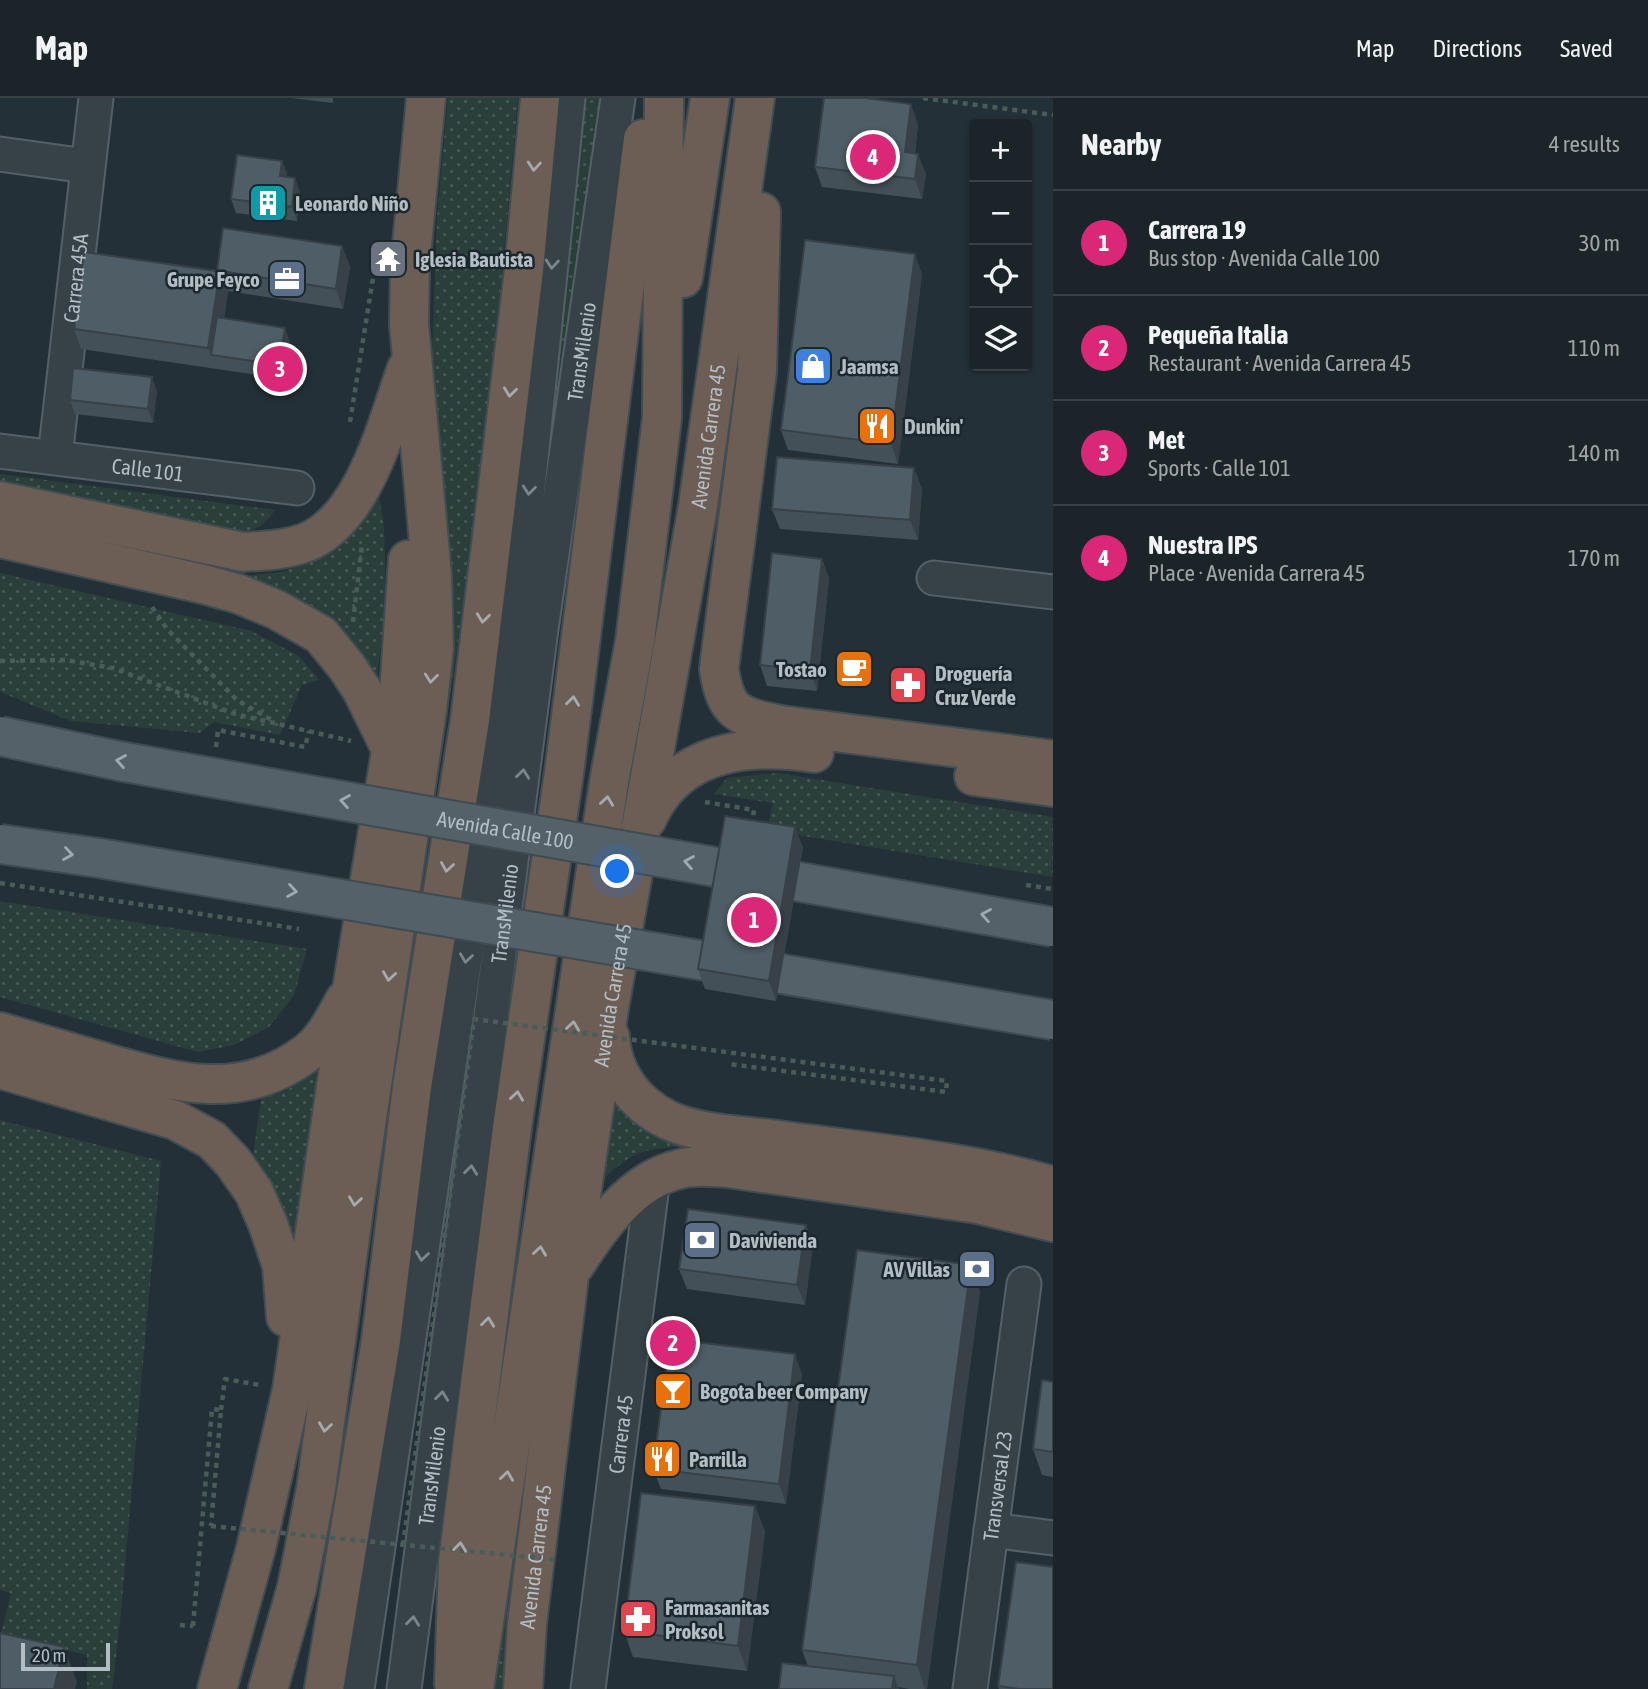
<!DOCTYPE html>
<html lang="en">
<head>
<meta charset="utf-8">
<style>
  :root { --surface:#1b2429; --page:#283035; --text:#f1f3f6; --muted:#a0a4a8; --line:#394146; --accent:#db2777 }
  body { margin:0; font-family:"Asap Condensed",sans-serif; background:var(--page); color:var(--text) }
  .controls { position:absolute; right:21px; top:21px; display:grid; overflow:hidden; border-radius:7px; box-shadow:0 2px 5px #0004 }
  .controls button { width:63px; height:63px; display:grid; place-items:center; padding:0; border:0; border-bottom:2px solid var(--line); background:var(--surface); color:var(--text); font:35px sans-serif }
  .scale { position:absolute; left:21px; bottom:18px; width:89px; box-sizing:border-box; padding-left:7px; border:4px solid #b2bdc4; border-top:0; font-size:19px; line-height:24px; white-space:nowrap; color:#b2bdc4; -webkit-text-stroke:5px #1c272d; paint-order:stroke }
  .you { position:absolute; left:618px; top:774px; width:24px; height:24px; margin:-18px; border:5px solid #fff; border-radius:50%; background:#1a73e8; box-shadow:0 0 0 10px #1a73e833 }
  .badge { display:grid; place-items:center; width:46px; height:46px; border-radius:50%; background:var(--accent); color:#fff; font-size:23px; font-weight:700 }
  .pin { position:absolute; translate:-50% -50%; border:4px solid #fff; box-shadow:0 2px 7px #0006 }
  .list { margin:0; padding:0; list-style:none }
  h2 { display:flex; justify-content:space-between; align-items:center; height:91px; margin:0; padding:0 28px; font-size:30px }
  h2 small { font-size:23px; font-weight:400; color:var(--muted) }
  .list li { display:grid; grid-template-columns:46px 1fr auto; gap:21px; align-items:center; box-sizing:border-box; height:105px; padding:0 28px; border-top:2px solid var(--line) }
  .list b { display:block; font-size:26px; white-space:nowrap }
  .list p { margin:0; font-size:23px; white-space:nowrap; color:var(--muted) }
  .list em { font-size:23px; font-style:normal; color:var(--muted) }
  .icon { flex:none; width:38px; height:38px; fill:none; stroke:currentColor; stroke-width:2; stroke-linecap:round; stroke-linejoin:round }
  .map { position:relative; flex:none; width:1053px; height:1591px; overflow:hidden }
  header { display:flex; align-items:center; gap:42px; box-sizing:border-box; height:98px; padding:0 35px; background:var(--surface); border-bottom:2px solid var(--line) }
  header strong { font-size:33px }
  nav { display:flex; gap:38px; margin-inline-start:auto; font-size:24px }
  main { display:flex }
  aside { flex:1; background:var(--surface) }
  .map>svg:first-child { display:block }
</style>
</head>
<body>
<header>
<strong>Map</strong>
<nav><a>Map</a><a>Directions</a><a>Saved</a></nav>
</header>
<main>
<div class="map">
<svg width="1053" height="1591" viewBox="0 0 1053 1591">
  <defs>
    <pattern id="grass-dots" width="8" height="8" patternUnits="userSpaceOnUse" patternTransform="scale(1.75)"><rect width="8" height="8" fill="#2b3f3a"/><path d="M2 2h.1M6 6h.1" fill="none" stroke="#475955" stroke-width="1.8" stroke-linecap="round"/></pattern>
  </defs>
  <rect width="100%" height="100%" fill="#243037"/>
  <g fill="url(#grass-dots)">
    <path d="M448,0H518L495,252L468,472L441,662L444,565L431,286L437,119Z"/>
    <path d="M578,0H611L521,621Z"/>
    <path d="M0,376L275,412C261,431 254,434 229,435L0,386Z"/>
    <path d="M378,391L384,430L386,498L375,599L240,478L282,474L312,462Z"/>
    <path d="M0,475L251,533L299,558L319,582L302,587L280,637L214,624L199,635L71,623L0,594Z"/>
    <path d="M778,675L1053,719V779L767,732L773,705L714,696L727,680Z"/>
    <path d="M0,803L307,851L294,897L269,929L234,947L198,954L0,899Z"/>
    <path d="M322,968L295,1140L272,1086L253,1058L261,1001L286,993Z"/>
    <path d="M606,986L627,1019L697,1048C646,1050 631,1051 596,1089Z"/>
    <path d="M0,1022L161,1063L120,1524L112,1591H87V1557L1,1536L11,1495L0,1492Z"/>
    <path d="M503,1507L510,1508L505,1591H493Z"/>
  </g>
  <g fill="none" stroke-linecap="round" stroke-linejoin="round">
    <defs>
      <g id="minor">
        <path d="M0,56L86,68"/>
        <path id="s1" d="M0,353L297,390"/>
        <path id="s2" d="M55,359L96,0"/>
        <path d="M934,480L1053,494"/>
        <path d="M991,1432L1053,1440"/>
        <path d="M357,1591L513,536L568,0"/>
        <path id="s3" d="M404,1591L541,531L618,0"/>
        <path id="s4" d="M588,1591L653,1080"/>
        <path id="s5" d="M970,1591L1024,1186"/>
      </g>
      <g id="highway">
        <path d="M761,114L757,273L719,571C726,617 739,618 781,627L1053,662"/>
        <path d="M683,180L710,0"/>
        <path d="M0,403L243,454C265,453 286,452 307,444C365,420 387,325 407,270"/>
        <path d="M0,440L203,486L239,496L277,512L321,537L347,569L362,592L392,653"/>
        <path d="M974,678L1053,689"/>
        <path d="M647,721C677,652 749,645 814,655"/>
        <path d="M0,934C34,944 69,954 103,964C176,985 242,1005 308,954C325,941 335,920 345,902"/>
        <path d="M610,939C612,976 635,1006 668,1022C695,1036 748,1038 778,1042C870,1055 964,1062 1053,1088"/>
        <path d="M0,971L175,1022L212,1042L233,1064L254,1094L268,1126L282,1168L286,1219"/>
        <path d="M575,1167C600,1128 632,1082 680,1071C695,1067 712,1069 728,1070L978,1106L1053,1124"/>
        <path d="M454,1585L458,1464L512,1030L564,675L643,41"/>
        <path d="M217,1591L256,1450L292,1292L336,989L398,611L408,462"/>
        <path d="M268,1591L297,1489L316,1391L355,1102L427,612L434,550L432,477L409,226L410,168L426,0"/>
        <path d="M324,1591L381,1242L412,989L470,622L524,172L540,0"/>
        <path d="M474,1591L609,684L635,543L662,320L664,0"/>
        <path id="s6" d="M523,1591L527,1526L569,1178L609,910L698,408L755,0"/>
      </g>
    </defs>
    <use href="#minor" stroke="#556066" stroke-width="37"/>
    <use href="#highway" stroke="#424d53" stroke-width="42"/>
    <g stroke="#4a5c5a" stroke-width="4.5" stroke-dasharray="5 5" stroke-linecap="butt">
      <path d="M923,0L1053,17"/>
      <path d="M350,324L374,174"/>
      <path d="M152,509L167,531L237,602L275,624"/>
      <path d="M353,524L362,446"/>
      <path d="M0,563L65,562L113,570L235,616L351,643"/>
      <path d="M216,649L218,632L305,649L309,633"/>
      <path d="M705,704L754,712L752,727"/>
      <path d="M221,1312L225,1281L260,1287"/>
      <path d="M180,1527L193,1528"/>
      <path d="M193,1528L212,1311L221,1312L211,1428"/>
    </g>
    <use href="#minor" stroke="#374248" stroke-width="33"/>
    <use href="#highway" stroke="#6d5e55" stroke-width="38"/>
    <defs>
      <g id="major-bridge">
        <path id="s7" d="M0,638L119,663L1053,829"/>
        <path d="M0,746L99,760L1053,922"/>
      </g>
    </defs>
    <use href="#major-bridge" stroke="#404b51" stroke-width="42" stroke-linecap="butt"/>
    <g stroke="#4a5c5a" stroke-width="4.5" stroke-dasharray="5 5" stroke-linecap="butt">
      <path d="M0,785L299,831"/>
      <path d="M1026,787L1053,791"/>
      <path d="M211,1428L559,1462"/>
      <path d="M403,1447L474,921L947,983L946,994L729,966"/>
    </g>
    <use href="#major-bridge" stroke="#556168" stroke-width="38"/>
  </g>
  <g fill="#445058">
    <path d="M292,0H333V5Z"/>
    <path d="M918,26L915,55L926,76L922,101L822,89L815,69Z"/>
    <path d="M282,63L287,76V79L300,94L297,123L236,115L231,101Z"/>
    <path d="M342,148L350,169L343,211L228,193L224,220L290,244L284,281L81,251L74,231L217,173Z"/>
    <path d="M922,176L898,366L788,352L781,332Z"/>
    <path d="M157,293L153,325L75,316L70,302Z"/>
    <path d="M922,390L918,442L780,431L772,411Z"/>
    <path d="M822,461L829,481L817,593L767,588L760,567Z"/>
    <path d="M803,749L776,903L705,891L698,871Z"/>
    <path d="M806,1127L813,1147L805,1207L687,1191L679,1171Z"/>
    <path d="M980,1193L927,1591H910L898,1589L899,1591H779L808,1568L802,1552Z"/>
    <path d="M802,1276L786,1406L661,1391L653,1371Z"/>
    <path d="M1053,1284V1379L1042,1377L1033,1351Z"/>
    <path d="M755,1408L765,1434L747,1573L633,1559L624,1533Z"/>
    <path d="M998,1588L1053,1591H999Z"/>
  </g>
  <g fill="#374147">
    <path d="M911,6L918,26L912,74L905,54Z"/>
    <path d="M918,56L926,76L922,101L915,81Z"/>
    <path d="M282,63L287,76L285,92L280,78Z"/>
    <path d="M295,80L300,94L297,123L292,109Z"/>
    <path d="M342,148L350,169L343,211L336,191Z"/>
    <path d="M915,156L922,176L898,366L891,346Z"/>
    <path d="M220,173L228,193L218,258L211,257L208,250Z"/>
    <path d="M285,230L290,244L284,281L279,267Z"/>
    <path d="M152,279L157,293L153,325L148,311Z"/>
    <path d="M914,370L922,390L918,442L910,422Z"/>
    <path d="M822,461L829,481L817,593L810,573Z"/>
    <path d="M795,729L803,749L776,903L769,883Z"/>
    <path d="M806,1127L813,1147L805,1207L797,1187Z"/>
    <path d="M971,1167L980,1193L927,1591H925L917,1567Z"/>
    <path d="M795,1256L802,1276L786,1406L779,1386Z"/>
    <path d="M755,1408L765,1434L747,1573L738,1548Z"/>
    <path d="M64,1549L77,1584L75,1591H54Z"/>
    <path d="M894,1578L899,1591H892Z"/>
  </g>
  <g fill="#4f5d66" stroke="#374147" stroke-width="2">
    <path d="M824,0H865L911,6L905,54L918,56L915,81L815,69Z"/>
    <path d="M237,57L282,63L280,78L295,80L292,109L231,101Z"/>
    <path d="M223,130L342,148L336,191L220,173L208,250L74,231L84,154L217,173Z"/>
    <path d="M805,142L915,156L891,346L781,332Z"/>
    <path d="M217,219L285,230L279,267L211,257Z"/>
    <path d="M73,270L152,279L148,311L70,302Z"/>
    <path d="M777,359L914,370L910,422L772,411Z"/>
    <path d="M772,455L822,461L810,573L760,567Z"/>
    <path d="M725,718L795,729L769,883L698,871Z"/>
    <path d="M688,1111L806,1127L797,1187L679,1171Z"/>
    <path d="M857,1152L971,1167L917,1567L802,1552Z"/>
    <path d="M670,1241L795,1256L779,1386L653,1371Z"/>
    <path d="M1042,1282L1053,1284V1354L1033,1351Z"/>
    <path d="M641,1395L755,1408L738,1548L624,1533Z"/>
    <path d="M1016,1464L1053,1469V1591H1019L998,1588Z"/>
    <path d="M0,1535L64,1549L54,1591H0Z"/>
    <path d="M782,1565L894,1578L892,1591H779Z"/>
  </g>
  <defs><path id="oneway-chevron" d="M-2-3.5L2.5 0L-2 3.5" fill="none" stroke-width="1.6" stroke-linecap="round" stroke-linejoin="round" transform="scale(1.75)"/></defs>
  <g stroke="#a4aaae">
    <use href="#oneway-chevron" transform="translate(534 68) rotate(95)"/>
    <use href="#oneway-chevron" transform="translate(510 294) rotate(97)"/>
    <use href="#oneway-chevron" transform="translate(483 520) rotate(97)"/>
    <use href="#oneway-chevron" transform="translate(431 580) rotate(96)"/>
    <use href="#oneway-chevron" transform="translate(573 603) rotate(-83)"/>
    <use href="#oneway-chevron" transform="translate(607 703) rotate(-82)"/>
    <use href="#oneway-chevron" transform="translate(447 769) rotate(99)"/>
    <use href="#oneway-chevron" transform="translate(389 878) rotate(98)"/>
    <use href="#oneway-chevron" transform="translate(573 928) rotate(-82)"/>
    <use href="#oneway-chevron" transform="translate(517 998) rotate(-82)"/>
    <use href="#oneway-chevron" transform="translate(355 1103) rotate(98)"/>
    <use href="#oneway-chevron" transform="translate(540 1153) rotate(-82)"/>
    <use href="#oneway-chevron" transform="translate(488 1224) rotate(-83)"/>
    <use href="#oneway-chevron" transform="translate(325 1329) rotate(98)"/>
    <use href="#oneway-chevron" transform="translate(507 1378) rotate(-82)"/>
    <use href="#oneway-chevron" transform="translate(460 1449) rotate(-83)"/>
  </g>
  <g stroke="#7b868c">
    <use href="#oneway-chevron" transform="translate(552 166) rotate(95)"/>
    <use href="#oneway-chevron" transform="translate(529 392) rotate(96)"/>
    <use href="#oneway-chevron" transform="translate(523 676) rotate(-83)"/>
    <use href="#oneway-chevron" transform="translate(466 860) rotate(98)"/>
    <use href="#oneway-chevron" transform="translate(471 1072) rotate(-83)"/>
    <use href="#oneway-chevron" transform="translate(422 1158) rotate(98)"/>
    <use href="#oneway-chevron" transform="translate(442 1298) rotate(-83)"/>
    <use href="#oneway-chevron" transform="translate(413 1523) rotate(-83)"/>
  </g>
  <g stroke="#9fabb2">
    <use href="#oneway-chevron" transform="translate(121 663) rotate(-170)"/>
    <use href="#oneway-chevron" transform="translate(345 703) rotate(-170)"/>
    <use href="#oneway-chevron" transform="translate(68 756) rotate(9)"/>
    <use href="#oneway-chevron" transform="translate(689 764) rotate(-170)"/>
    <use href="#oneway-chevron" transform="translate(292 793) rotate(10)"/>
    <use href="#oneway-chevron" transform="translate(986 817) rotate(-170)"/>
  </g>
  <defs>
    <symbol id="building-square" viewBox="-11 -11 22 22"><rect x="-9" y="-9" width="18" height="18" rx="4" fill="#0f9aa8" stroke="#1c272d"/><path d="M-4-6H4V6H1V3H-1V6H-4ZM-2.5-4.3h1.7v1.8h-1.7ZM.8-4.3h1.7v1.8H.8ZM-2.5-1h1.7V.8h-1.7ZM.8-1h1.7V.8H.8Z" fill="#fff"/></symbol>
    <symbol id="temple-square" viewBox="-11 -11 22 22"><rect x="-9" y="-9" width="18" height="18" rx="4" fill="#6b7280" stroke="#1c272d"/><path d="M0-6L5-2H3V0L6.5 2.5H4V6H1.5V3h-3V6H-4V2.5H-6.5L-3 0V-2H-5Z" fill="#fff"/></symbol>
    <symbol id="office-square" viewBox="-11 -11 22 22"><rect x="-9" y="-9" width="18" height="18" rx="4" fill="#5c6f8a" stroke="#1c272d"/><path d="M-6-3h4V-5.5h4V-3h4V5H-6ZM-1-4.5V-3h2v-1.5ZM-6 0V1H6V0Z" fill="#fff"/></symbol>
    <symbol id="shop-square" viewBox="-11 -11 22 22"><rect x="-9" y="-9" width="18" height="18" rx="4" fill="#3f7fe0" stroke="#1c272d"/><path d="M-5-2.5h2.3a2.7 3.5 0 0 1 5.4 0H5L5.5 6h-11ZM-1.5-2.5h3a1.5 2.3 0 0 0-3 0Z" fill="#fff"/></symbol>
    <symbol id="restaurant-square" viewBox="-11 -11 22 22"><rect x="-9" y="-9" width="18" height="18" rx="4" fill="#e8710a" stroke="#1c272d"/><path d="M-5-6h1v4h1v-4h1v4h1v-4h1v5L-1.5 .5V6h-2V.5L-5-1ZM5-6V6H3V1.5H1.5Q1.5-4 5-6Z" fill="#fff"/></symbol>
    <symbol id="cafe-square" viewBox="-11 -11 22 22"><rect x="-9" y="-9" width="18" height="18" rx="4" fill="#e8710a" stroke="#1c272d"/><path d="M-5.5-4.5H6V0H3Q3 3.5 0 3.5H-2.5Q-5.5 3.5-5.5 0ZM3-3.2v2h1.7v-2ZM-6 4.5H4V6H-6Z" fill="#fff"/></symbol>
    <symbol id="pharmacy-square" viewBox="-11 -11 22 22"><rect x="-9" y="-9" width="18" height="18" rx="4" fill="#e0444e" stroke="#1c272d"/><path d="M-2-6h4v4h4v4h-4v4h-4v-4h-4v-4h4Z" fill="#fff"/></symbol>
    <symbol id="bank-square" viewBox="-11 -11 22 22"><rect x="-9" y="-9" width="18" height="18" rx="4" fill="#5c6f8a" stroke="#1c272d"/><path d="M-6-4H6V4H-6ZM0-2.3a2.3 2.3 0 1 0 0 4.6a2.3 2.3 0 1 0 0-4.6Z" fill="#fff"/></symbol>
    <symbol id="bar-square" viewBox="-11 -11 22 22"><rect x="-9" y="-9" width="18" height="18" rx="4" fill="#e8710a" stroke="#1c272d"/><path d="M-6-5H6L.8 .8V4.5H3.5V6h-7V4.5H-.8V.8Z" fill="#fff"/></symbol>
  </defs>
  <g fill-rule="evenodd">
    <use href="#building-square" x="246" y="83" width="44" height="44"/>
    <use href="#temple-square" x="366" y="139" width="44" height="44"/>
    <use href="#office-square" x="265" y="159" width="44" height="44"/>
    <use href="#shop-square" x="791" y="246" width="44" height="44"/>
    <use href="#restaurant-square" x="855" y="306" width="44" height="44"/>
    <use href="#cafe-square" x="832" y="549" width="44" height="44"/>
    <use href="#pharmacy-square" x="886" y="565" width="44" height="44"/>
    <use href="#bank-square" x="680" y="1120" width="44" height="44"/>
    <use href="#bank-square" x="955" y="1149" width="44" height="44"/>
    <use href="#bar-square" x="651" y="1271" width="44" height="44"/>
    <use href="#restaurant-square" x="640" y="1339" width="44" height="44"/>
    <use href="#pharmacy-square" x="616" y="1499" width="44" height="44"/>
  </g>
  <g text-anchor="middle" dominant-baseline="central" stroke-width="5" stroke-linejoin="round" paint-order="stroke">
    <g font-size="21" font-weight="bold" fill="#b2bdc4" stroke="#1c272d" text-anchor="start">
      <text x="295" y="105">Leonardo Niño</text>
      <text x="415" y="161">Iglesia Bautista</text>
      <text x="260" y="181" text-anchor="end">Grupe Feyco</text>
      <text x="840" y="268">Jaamsa</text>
      <text x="904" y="328">Dunkin'</text>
      <text x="827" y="571" text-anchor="end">Tostao</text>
      <text x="935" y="575">Droguería<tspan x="935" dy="24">Cruz Verde</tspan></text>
      <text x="729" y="1142">Davivienda</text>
      <text x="950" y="1171" text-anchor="end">AV Villas</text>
      <text x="700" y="1293">Bogota beer Company</text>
      <text x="689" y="1361">Parrilla</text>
      <text x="665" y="1509">Farmasanitas<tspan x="665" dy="24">Proksol</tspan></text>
    </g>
    <g font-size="21" fill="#b2bdc4" stroke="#1c272d">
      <text stroke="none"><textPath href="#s2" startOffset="180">Carrera 45A</textPath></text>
      <text stroke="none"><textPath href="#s3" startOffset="1349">TransMilenio</textPath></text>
      <text stroke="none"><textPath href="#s6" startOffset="1267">Avenida Carrera 45</textPath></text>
      <text stroke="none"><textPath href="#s1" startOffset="149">Calle 101</textPath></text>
      <text stroke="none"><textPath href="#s7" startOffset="514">Avenida Calle 100</textPath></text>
      <text stroke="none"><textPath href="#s3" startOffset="782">TransMilenio</textPath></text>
      <text stroke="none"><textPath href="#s6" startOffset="700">Avenida Carrera 45</textPath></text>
      <text stroke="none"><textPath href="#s4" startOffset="257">Carrera 45</textPath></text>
      <text stroke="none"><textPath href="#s3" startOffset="215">TransMilenio</textPath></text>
      <text stroke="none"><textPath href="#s5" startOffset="205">Transversal 23</textPath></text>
      <text stroke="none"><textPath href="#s6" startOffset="133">Avenida Carrera 45</textPath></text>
    </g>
  </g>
</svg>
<div class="controls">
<button>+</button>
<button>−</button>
<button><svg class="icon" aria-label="locate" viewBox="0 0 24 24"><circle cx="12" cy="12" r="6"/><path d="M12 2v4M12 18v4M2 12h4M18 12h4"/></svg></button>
<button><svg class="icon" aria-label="layers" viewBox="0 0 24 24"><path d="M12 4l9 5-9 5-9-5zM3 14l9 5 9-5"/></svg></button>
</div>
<div class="scale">20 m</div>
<div class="you"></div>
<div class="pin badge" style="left:754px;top:822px">1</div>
<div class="pin badge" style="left:673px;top:1245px">2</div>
<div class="pin badge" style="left:280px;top:271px">3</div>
<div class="pin badge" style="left:873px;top:59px">4</div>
</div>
<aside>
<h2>Nearby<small>4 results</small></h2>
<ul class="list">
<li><span class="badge">1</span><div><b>Carrera 19</b><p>Bus stop · Avenida Calle 100</p></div><em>30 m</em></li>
<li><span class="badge">2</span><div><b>Pequeña Italia</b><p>Restaurant · Avenida Carrera 45</p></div><em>110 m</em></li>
<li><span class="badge">3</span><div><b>Met</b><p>Sports · Calle 101</p></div><em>140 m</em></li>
<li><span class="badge">4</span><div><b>Nuestra IPS</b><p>Place · Avenida Carrera 45</p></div><em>170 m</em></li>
</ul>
</aside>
</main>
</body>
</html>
